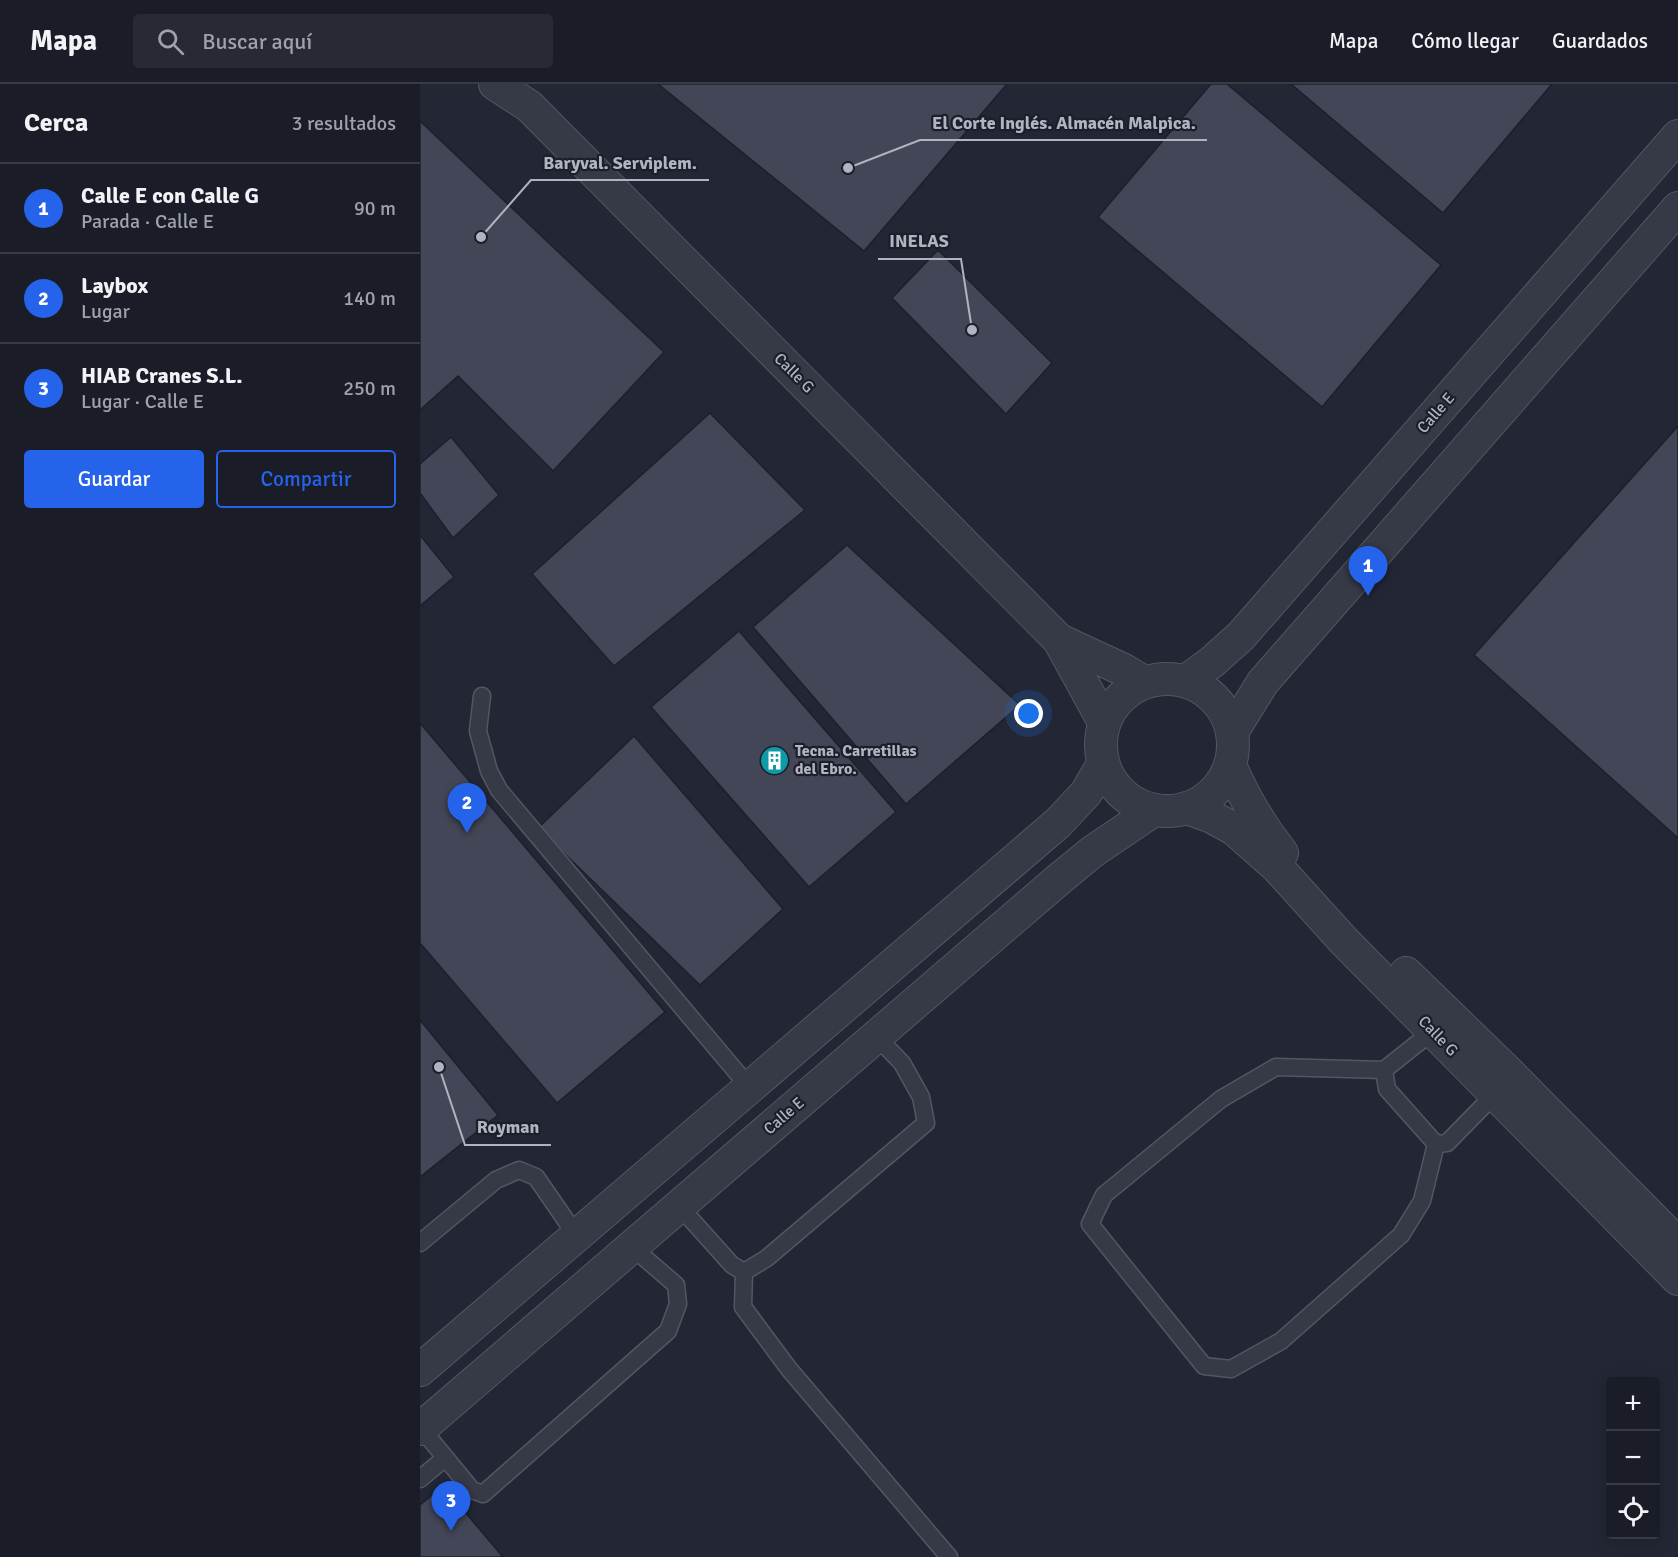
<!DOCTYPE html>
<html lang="es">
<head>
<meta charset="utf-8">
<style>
  :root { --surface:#1a1d28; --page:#272a34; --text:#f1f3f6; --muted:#9fa2a8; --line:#383b45; --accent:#2563eb }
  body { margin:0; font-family:Signika,sans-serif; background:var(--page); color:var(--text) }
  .controls { position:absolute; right:18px; bottom:18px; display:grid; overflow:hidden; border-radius:6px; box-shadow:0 3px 15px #0003 }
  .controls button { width:54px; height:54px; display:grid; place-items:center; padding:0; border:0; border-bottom:2px solid var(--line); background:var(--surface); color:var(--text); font:30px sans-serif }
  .you { position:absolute; left:609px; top:630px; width:21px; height:21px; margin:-15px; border:4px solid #fff; border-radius:50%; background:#1a73e8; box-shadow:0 0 0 9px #1a73e833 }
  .badge { display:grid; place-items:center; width:39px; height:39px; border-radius:50%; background:var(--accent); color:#fff; font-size:20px; font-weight:700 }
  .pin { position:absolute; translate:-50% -50px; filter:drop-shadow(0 2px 3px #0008) }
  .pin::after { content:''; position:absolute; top:32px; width:21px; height:18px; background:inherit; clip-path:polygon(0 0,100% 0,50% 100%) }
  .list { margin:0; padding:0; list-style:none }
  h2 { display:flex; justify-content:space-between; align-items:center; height:78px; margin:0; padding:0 24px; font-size:26px }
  h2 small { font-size:20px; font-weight:400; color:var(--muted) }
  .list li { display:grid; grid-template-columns:39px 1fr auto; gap:18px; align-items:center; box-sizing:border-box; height:90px; padding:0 24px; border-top:2px solid var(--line) }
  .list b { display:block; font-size:22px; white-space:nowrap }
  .list p { margin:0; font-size:20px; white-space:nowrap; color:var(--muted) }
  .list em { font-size:20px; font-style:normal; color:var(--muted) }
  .actions { display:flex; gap:12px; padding:18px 24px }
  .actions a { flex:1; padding:14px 0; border:2px solid var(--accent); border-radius:6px; text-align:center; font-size:21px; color:var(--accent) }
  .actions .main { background:var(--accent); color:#fff }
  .icon { flex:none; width:33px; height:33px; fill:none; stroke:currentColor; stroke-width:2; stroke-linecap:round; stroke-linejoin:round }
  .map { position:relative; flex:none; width:1258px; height:1473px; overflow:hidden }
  header { display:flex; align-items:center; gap:36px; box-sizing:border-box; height:84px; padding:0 30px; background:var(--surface); border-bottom:2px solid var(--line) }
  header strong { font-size:28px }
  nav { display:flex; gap:33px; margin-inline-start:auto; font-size:21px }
  .search { width:420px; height:54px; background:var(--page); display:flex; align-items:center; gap:15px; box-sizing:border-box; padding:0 21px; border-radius:6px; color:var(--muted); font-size:22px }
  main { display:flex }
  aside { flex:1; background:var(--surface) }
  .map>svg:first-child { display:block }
</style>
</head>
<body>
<header>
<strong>Mapa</strong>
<div class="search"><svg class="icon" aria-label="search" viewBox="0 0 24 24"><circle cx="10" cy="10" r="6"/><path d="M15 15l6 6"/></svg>Buscar aquí</div>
<nav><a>Mapa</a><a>Cómo llegar</a><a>Guardados</a></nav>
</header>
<main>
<aside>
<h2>Cerca<small>3 resultados</small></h2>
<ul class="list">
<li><span class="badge">1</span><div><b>Calle E con Calle G</b><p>Parada · Calle E</p></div><em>90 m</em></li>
<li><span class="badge">2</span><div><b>Laybox</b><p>Lugar</p></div><em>140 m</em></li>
<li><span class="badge">3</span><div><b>HIAB Cranes S.L.</b><p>Lugar · Calle E</p></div><em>250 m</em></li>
</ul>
<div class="actions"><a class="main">Guardar</a><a>Compartir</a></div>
</aside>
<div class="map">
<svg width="1258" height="1473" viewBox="0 0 1258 1473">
  <rect width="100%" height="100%" fill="#232735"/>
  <g fill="#424656" stroke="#1d202c" stroke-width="1.5">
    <path d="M238,0H587L444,167Z"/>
    <path d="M791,0H807L1021,181L902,323L678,133Z"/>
    <path d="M871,0H1132L1023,129Z"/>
    <path d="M0,37L244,268L133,387L38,292L0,326Z"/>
    <path d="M518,166L632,279L586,330L472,214Z"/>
    <path d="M290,329L385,426L194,582L112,490Z"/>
    <path d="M1258,342V754L1054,571Z"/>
    <path d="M31,353L79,411L33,454L0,409V380Z"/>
    <path d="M0,451L34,493L0,522Z"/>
    <path d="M427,461L600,621L486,720L333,543Z"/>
    <path d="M319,547L476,728L389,803L231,623Z"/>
    <path d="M0,639L245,928L137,1019L0,859Z"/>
    <path d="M214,652L363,825L280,901L118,744Z"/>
    <path d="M0,936L78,1031L0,1093Z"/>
    <path d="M23,1402L83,1473H0V1421Z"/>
  </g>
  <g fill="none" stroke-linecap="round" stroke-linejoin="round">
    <defs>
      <g id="service">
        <path d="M62,612L58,647L69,687L79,706L330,1004"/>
        <path d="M1013,947L964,986L967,1005L1016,1060L1027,1059L1075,1010"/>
        <path d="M964,986L856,983L801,1015L684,1111L670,1140L784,1282L811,1285L861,1257L981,1151L1002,1117L1016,1060"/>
        <path d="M260,1123L312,1181L324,1188"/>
        <path d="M0,1159L76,1096L99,1086L116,1093L156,1151"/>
        <path d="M324,1188L323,1223L369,1285L529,1473"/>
        <path d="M324,1188L347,1174L506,1039L501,1013L482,979L456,952"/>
        <path d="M1,1344L52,1406L63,1410L248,1247L258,1220L256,1201L212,1163"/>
        <path d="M0,1395L25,1374"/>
      </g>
      <g id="minor">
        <path d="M75,0L109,22L639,556L684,638"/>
        <path d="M639,556L704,586L724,598"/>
        <circle cx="747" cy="661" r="66"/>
        <path d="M766,597L792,578L821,552L1258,52"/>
        <path d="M812,648L843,598L1258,124"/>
        <path d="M810,681C824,714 840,741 862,769"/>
        <path d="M767,724L792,733L814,745L857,783L923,856L1258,1195"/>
        <path d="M986,889L1087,987L1258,1160"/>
        <path d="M0,1286L638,739L666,709L683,680"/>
        <path d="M0,1345L638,796L672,768L734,726"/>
      </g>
    </defs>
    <use href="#service" stroke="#545663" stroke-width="19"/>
    <use href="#minor" stroke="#545663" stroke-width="34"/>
    <use href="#service" stroke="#363946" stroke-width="16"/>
    <use href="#minor" stroke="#363946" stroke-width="32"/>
  </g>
  <defs>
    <symbol id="building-disc" viewBox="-11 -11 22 22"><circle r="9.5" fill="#0f9aa8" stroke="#1c1e2a"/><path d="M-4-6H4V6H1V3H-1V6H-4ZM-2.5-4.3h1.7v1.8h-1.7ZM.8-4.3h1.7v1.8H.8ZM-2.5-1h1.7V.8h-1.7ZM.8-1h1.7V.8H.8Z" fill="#fff"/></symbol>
  </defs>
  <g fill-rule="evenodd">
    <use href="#building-disc" x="338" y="660" width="33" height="33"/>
  </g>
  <g text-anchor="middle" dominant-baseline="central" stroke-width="4.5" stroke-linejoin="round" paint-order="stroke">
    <g font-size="16" fill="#b1b3c2" stroke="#1c1e2a">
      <text transform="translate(374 289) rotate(45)">Calle G</text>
      <text transform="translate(1016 329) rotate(-49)">Calle E</text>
      <text transform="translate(1018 952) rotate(46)">Calle G</text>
      <text transform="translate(364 1032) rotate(-41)">Calle E</text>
    </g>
    <g font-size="16" font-weight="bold" fill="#b1b3c2" stroke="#1c1e2a" text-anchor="start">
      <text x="375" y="667">Tecna. Carretillas<tspan x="375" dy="18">del Ebro.</tspan></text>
    </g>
  </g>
  <path fill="none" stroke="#b1b3c2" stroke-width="2" d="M428 84L500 56H787M61 153L111 96H289M552 246L541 175H458M19 983L45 1061H131"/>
  <g fill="#b1b3c2" stroke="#1c1e2a" stroke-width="2">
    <circle cx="428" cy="84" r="6"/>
    <circle cx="61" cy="153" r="6"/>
    <circle cx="552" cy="246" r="6"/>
    <circle cx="19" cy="983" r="6"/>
  </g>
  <g font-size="18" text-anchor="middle" font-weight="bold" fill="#b1b3c2" stroke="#1c1e2a" stroke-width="4.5" stroke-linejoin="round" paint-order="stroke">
    <text x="644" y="45">El Corte Inglés. Almacén Malpica.</text>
    <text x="200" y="85">Baryval. Serviplem.</text>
    <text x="499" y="163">INELAS</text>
    <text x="88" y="1049">Royman</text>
  </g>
</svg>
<div class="controls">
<button>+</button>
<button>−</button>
<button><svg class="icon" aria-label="locate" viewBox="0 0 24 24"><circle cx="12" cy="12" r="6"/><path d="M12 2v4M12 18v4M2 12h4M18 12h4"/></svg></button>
</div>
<div class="you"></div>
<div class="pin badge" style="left:948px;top:512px">1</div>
<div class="pin badge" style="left:47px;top:749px">2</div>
<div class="pin badge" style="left:31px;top:1447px">3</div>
</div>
</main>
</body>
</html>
